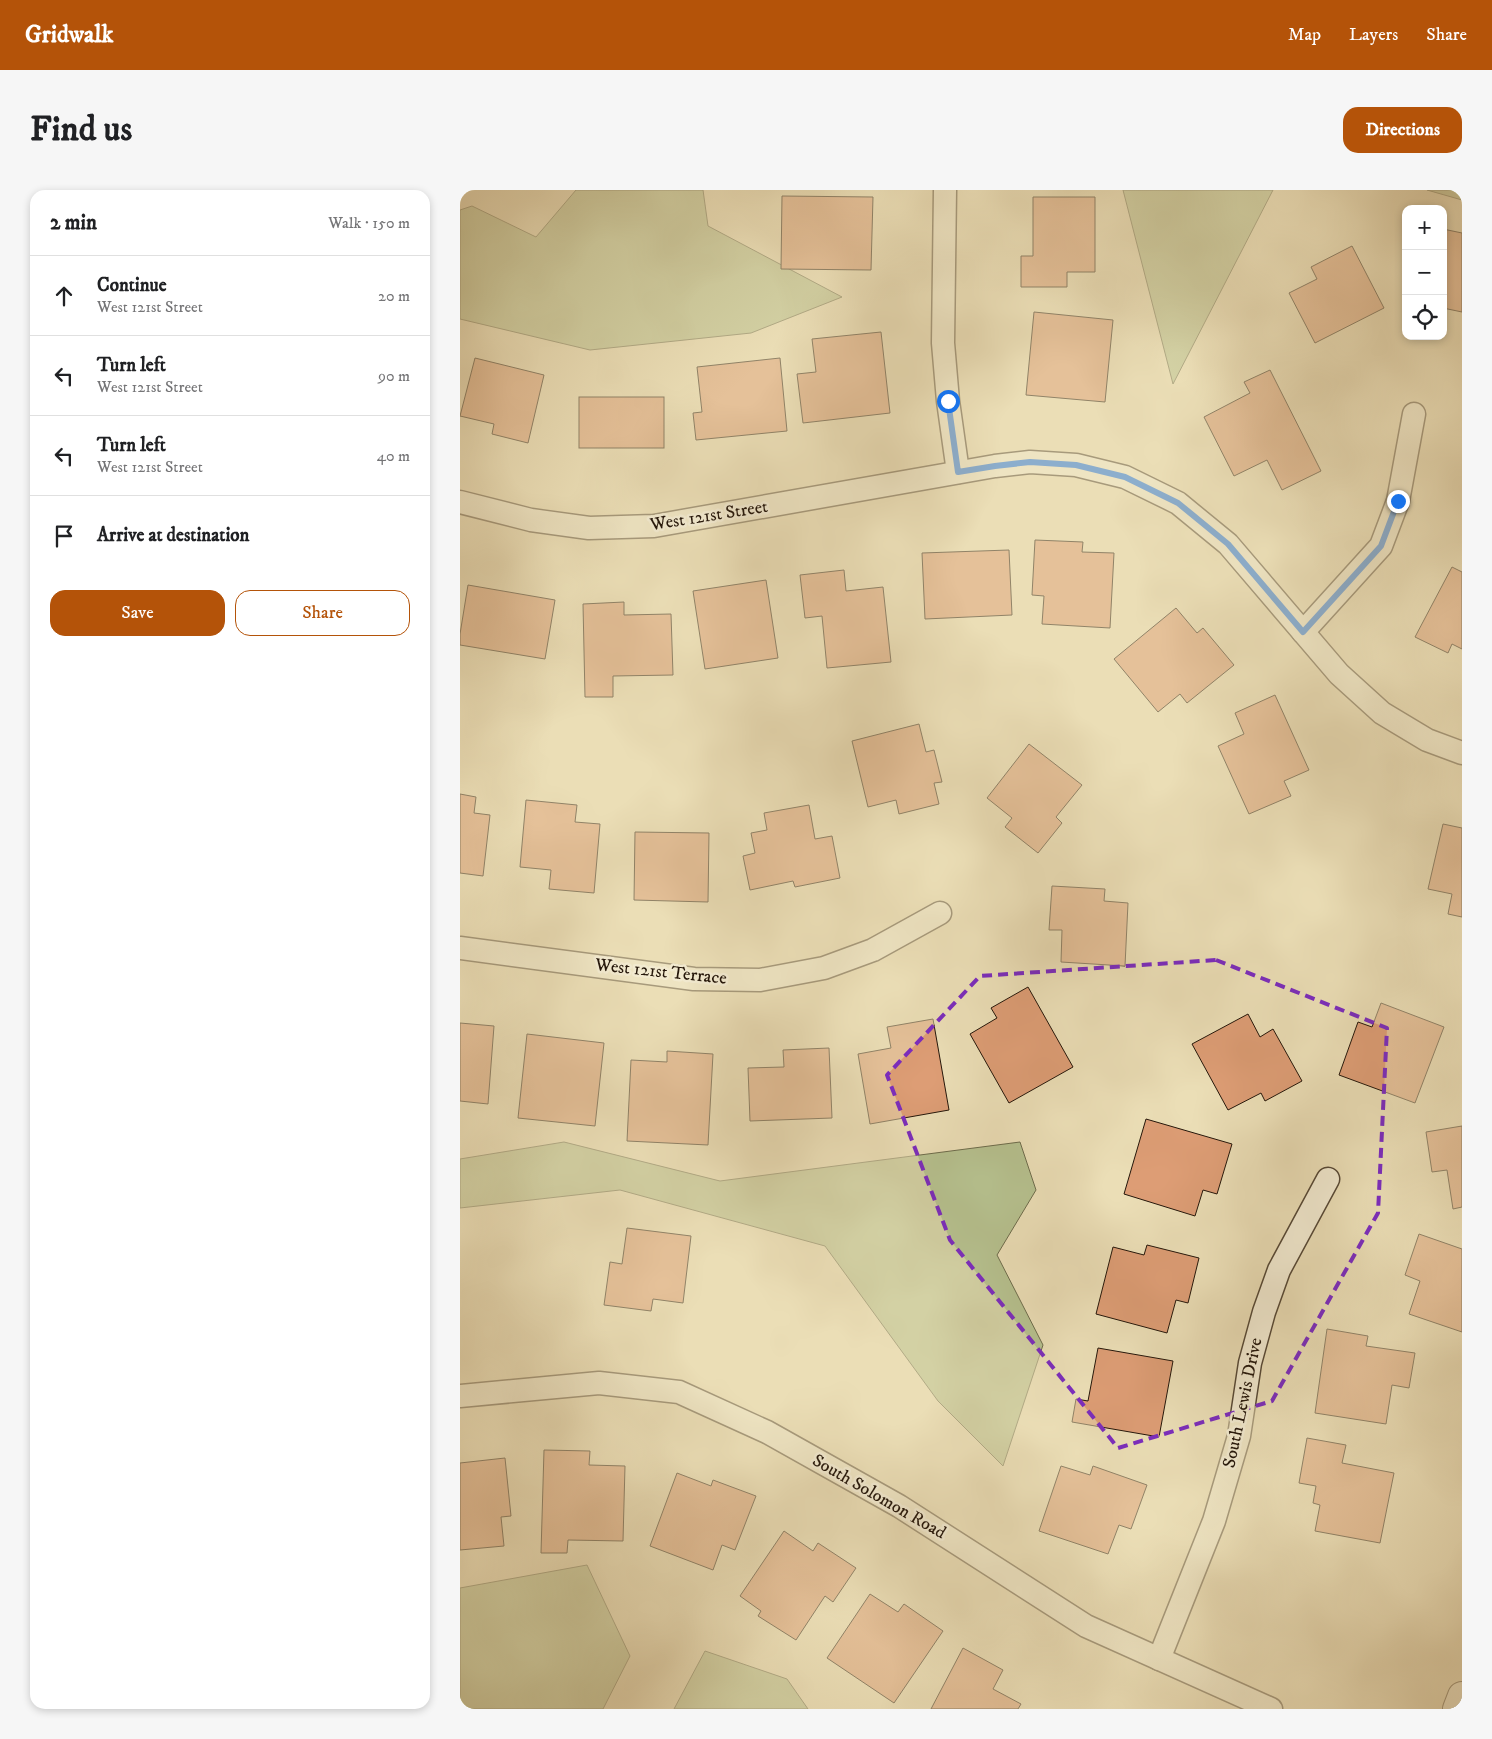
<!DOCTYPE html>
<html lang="en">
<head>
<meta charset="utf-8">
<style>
  :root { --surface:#fff; --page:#f6f6f6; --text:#202124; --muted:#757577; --line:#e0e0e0; --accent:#b45309 }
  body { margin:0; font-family:"IM FELL DW Pica",serif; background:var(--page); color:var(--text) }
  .controls { position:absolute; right:15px; top:15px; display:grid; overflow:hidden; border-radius:10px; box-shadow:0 2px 8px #0003 }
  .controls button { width:45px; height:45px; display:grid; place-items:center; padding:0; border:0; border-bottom:1px solid var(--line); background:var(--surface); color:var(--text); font:25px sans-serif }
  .stop { position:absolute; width:15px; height:15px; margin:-11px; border:4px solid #1a73e8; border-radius:50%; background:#fff }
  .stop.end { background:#1a73e8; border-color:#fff; box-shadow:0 1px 5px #0008 }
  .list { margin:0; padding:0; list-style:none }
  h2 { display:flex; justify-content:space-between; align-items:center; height:65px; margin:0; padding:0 20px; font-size:21px }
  h2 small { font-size:16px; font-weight:400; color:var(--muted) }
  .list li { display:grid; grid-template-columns:32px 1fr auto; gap:15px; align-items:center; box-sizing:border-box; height:80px; padding:0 20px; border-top:1px solid var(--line) }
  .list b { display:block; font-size:19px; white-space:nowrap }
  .list p { margin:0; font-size:16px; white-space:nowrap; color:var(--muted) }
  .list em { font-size:16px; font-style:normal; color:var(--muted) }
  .actions { display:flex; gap:10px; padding:15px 20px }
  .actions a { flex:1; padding:11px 0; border:1px solid var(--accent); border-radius:15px; text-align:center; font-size:18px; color:var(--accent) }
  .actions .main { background:var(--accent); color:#fff }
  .icon { flex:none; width:28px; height:28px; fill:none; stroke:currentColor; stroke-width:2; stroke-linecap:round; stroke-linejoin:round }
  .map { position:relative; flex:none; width:1002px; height:1519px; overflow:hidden; border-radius:15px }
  header { display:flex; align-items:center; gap:30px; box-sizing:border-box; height:70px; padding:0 25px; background:var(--accent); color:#fff }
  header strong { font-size:24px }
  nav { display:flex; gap:28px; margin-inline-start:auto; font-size:18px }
  .intro { display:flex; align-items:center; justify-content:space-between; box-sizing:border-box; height:120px; padding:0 30px }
  h1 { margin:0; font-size:35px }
  .button { padding:12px 22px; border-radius:15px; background:var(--accent); color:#fff; font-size:18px; font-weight:700 }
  main { display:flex; gap:30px; padding:0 30px }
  aside { flex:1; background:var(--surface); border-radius:15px; box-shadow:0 2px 8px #0003 }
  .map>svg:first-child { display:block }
</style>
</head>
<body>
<header>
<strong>Gridwalk</strong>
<nav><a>Map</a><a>Layers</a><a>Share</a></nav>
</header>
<div class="intro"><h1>Find us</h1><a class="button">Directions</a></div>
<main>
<aside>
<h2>2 min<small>Walk · 150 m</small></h2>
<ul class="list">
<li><svg class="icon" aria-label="ahead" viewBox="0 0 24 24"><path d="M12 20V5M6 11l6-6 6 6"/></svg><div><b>Continue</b><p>West 121st Street</p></div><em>20 m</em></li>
<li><svg class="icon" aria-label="left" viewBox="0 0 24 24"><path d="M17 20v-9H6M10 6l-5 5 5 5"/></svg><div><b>Turn left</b><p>West 121st Street</p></div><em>90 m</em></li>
<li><svg class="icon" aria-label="left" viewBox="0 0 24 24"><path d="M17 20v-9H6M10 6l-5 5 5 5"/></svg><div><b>Turn left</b><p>West 121st Street</p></div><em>40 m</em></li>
<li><svg class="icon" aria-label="arrive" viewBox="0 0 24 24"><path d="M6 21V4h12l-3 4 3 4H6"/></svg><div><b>Arrive at destination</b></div></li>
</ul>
<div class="actions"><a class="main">Save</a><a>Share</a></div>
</aside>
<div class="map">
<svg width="1002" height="1519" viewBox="0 0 1002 1519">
  <rect width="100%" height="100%" fill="#ebdeb6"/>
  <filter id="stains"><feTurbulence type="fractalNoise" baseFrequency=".004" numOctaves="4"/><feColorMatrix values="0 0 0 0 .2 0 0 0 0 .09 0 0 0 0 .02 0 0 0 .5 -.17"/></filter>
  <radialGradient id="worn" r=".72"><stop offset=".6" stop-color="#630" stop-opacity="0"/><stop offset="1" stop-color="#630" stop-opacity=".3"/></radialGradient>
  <g fill="#b6c18f" stroke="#6d6c4c">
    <path d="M116,0H243L248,36L382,107L291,143L130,160L0,129V20L12,16L76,47Z"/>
    <path d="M663,0H813L713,194Z"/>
    <path d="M967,0H1002V10Z"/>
    <path d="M104,952L260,991L560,952L576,1000L537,1065L583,1155L543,1276L478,1211L365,1056L160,1000L0,1018V969Z"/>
    <path d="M127,1375L170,1466L143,1519H0V1398Z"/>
    <path d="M245,1461L327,1489L348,1519H214Z"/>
  </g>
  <g fill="#dd9d75" stroke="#24160a">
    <path d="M322,6L413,7L411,80L321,79Z"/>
    <path d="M573,7H635V82H607V97H561V66H573Z"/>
    <path d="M983,39L1002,43V122L983,118Z"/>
    <path d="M892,56L924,118L855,153L829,103L857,89L851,77Z"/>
    <path d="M574,122L653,130L645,212L566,205Z"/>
    <path d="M421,142L430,223L343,233L337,184L356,182L352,149Z"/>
    <path d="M15,168L84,185L68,253L32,244L34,234L0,226Z"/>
    <path d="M320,168L327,241L236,250L233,223L242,222L237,177Z"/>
    <path d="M810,180L861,281L822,300L807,270L774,286L744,227L790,203L784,192Z"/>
    <rect x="119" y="207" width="85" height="51"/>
    <path d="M575,350L623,352L622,362L654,363L650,438L582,434L584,406L572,405Z"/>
    <path d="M549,360L552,425L465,429L462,363Z"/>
    <path d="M992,377L1002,382V459L992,454L988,463L955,447Z"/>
    <path d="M384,380L386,401L423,397L431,472L367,478L362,426L345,428L340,385Z"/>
    <path d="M306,390L318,468L245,479L233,401Z"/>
    <path d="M8,395L95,410L85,469L0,455V444Z"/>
    <path d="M164,412V425L211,424L213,485L153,486V507H125L123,414Z"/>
    <path d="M716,418L737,443L743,438L774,475L727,513L720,504L698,522L654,469Z"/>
    <path d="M815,505L849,580L824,591L831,606L789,624L758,556L784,544L775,523Z"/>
    <path d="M459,534L466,562L474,560L482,592L474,593L479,614L439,624L436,610L408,617L392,551Z"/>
    <path d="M569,554L622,595L596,627L602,633L578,663L545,637L552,628L527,608Z"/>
    <path d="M0,604L16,607L14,623L30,625L23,686L0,683Z"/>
    <path d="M66,610L117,615L115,632L140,634L134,703L89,699L91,680L60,677Z"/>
    <path d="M349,615L355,649L372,646L380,688L335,697L333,691L290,700L283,666L295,663L291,643L307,640L304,623Z"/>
    <path d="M983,634L1002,638V727L988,724L992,704L968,699Z"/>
    <path d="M175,642L249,643L248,712L174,710Z"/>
    <path d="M592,696L645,699L644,711L668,713L665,776L601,772L602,740H589Z"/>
    <path d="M568,797L613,877L549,913L510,844L537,828L531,818Z"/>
    <path d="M921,813L984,837L955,913L879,885L898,832L912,837Z"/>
    <path d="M788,824L800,847L813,839L842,891L805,911L801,903L768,920L732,854Z"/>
    <path d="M473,829L489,920L410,934L398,864L431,858L427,837Z"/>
    <path d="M0,833L34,836L28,914L0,911Z"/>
    <path d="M67,844L144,853L135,936L58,928Z"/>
    <path d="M369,858L372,928L290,931L288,878L324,877L323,860Z"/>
    <path d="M207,861L253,864L248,955L167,951L171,870L207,872Z"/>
    <path d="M686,929L772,954L757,1004L743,1000L735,1026L664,1004Z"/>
    <path d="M1002,936V1017L993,1019L987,980L972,982L966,942Z"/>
    <path d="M167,1038L231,1046L223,1113L193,1109L191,1121L144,1115L150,1072L162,1074Z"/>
    <path d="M959,1044L1002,1059V1142L949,1124L960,1091L945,1085Z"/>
    <path d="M687,1055L739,1068L728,1113L716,1110L707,1143L636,1124L653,1057L684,1065Z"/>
    <path d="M867,1139L908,1146L906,1156L955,1163L949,1198L932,1195L926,1234L855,1223Z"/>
    <path d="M638,1158L713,1171L699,1247L612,1232L616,1209L628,1211Z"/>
    <path d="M847,1248L886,1255L882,1273L934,1283L920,1353L855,1341L860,1315L853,1313L856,1296L839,1293Z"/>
    <path d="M84,1260L130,1261L129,1275L165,1276L163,1351L108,1350L107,1363H81Z"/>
    <path d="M45,1268L51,1326L41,1327L44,1356L0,1360V1273Z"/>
    <path d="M601,1276L630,1285L633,1276L687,1295L671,1339L659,1335L648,1364L579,1341Z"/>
    <path d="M217,1283L251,1296L253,1290L296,1306L275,1360L262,1355L253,1380L190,1356Z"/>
    <path d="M324,1341L353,1361L358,1353L396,1378L373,1412L365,1406L336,1450L298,1426L301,1421L280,1406Z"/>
    <path d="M410,1404L438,1422L444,1414L483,1441L434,1513L367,1468Z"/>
    <path d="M503,1458L543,1480L533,1499L561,1514L558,1519H471Z"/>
  </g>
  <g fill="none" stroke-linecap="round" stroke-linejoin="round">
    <defs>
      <g id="minor">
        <path d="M485,0L483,153L488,211L498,282"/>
        <path d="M0,312L71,330L129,338L194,336L535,276L570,272L616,275L665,287L718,313L768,354L879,484L922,523L967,550L1002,563"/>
        <path d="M843,442L921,356L938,311L954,224"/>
        <path d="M0,758L234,789L300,790L364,778L413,760L480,723"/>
        <path d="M0,1206L139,1193L219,1202L307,1242L439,1316L626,1436L811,1519"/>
        <path d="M699,1469L754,1331L779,1246L790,1173L804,1122L819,1080L868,989"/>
      </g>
      <path id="tertiary" d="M997,1519L1002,1506"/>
    </defs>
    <use href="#minor" stroke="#564835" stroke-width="25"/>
    <use href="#tertiary" stroke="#564835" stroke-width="30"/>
    <use href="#minor" stroke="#f2ead0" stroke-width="22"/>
    <use href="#tertiary" stroke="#f2ead0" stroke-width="28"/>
  </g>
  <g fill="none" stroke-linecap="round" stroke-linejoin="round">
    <path stroke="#1a73e8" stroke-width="6" d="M488,211L498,282L535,276L570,272L616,275L665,287L718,313L768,354L843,442L921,356L938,311"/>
  </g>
  <path d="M0 0H1002V1519H0ZM756,770L927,838L918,1023L812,1211L658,1258L490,1050L427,885L520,786Z" fill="#ebdeb6" fill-opacity=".55" fill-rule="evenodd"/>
  <path fill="none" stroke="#7b2cbf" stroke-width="4" stroke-dasharray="10 6" stroke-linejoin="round" d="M756,770L927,838L918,1023L812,1211L658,1258L490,1050L427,885L520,786Z"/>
  <g text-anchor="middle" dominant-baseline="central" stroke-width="5" stroke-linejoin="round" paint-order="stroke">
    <g font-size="18" fill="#24160a" stroke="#f2ead0">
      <text transform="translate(249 326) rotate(-9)">West 121st Street</text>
      <text transform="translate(201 782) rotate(6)">West 121st Terrace</text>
      <text transform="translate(783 1213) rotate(-78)">South Lewis Drive</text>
      <text transform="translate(419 1307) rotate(30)">South Solomon Road</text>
    </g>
  </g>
  <rect width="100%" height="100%" filter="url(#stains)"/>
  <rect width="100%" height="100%" fill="url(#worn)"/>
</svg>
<div class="controls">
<button>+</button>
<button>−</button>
<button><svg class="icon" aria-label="locate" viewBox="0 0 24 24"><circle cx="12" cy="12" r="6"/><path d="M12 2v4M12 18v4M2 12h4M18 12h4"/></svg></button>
</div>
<div class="stop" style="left:488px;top:211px"></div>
<div class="stop end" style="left:938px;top:311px"></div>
</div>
</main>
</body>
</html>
